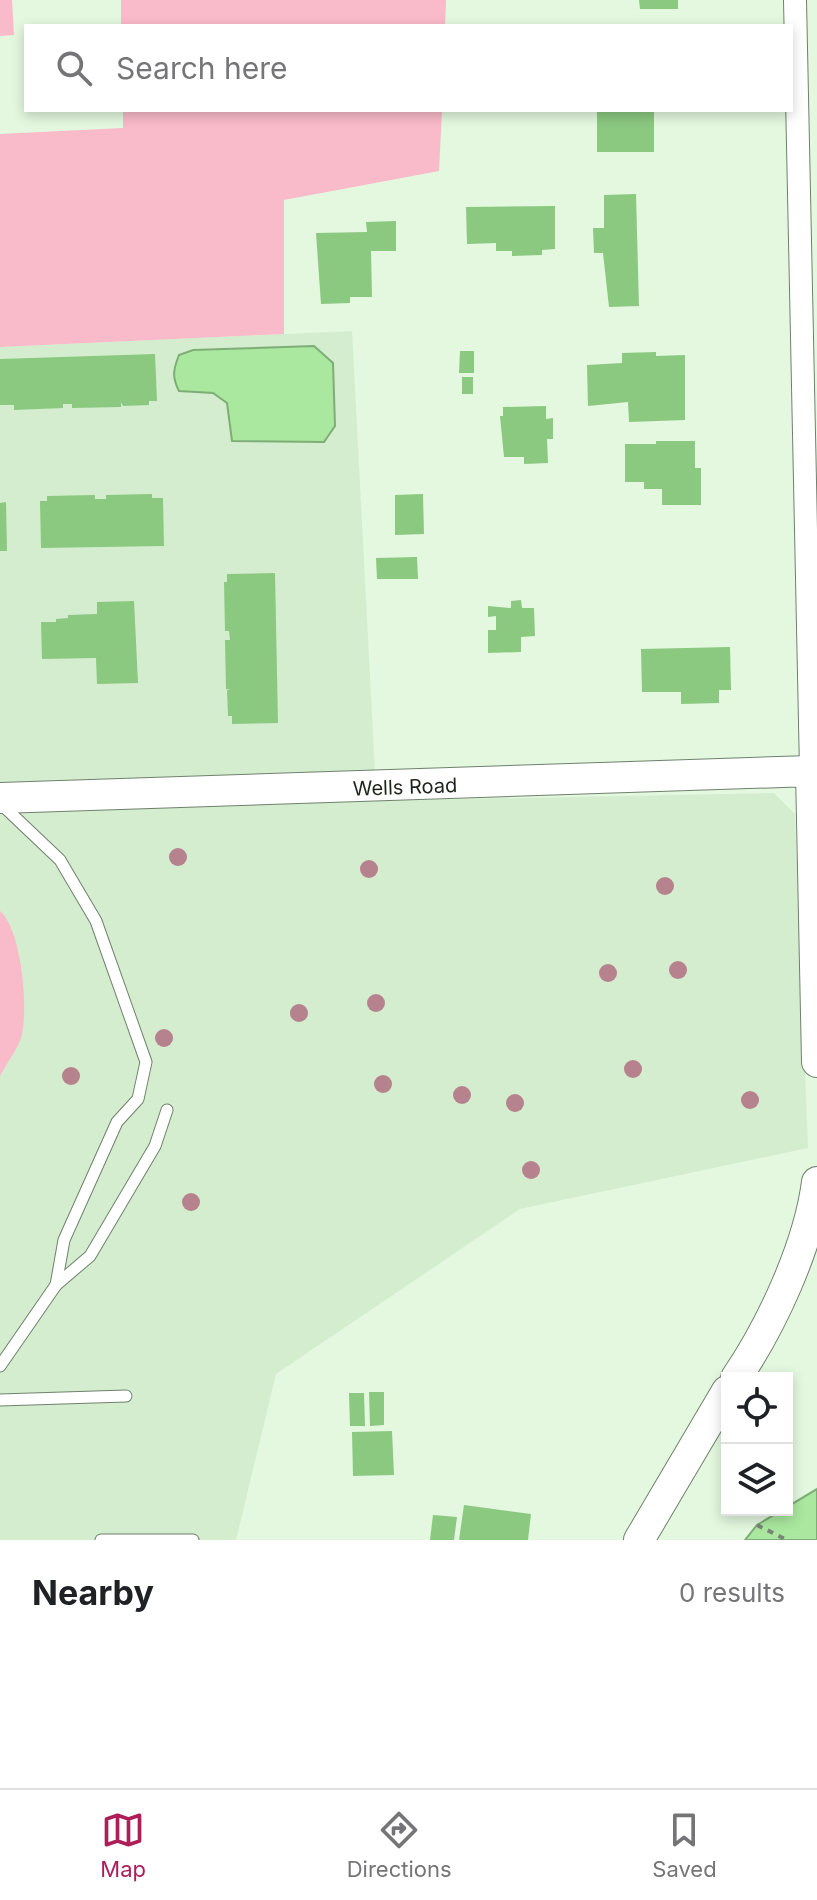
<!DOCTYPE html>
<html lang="en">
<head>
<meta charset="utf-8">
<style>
  :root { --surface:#fff; --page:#f2f2f2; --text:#202124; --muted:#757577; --line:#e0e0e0; --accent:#ad1e59 }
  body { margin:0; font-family:Inter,sans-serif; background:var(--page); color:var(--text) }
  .controls { position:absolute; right:24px; bottom:24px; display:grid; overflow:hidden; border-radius:0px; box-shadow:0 4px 12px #0003 }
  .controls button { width:72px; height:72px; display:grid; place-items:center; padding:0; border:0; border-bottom:2px solid var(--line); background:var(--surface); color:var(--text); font:40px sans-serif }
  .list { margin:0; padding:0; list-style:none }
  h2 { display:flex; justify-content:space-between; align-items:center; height:104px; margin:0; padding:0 32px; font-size:34px }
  h2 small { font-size:26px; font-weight:400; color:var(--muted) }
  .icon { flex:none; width:44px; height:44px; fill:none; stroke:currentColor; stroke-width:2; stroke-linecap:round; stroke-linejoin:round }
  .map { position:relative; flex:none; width:817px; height:1540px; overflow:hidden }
  .search { position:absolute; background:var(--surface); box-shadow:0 4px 12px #0003; left:24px; right:24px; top:24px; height:88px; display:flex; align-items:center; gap:20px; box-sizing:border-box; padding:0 28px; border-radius:0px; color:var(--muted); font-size:30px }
  .sheet { height:248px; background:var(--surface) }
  nav { display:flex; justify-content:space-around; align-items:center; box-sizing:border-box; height:112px; border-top:2px solid var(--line); background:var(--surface); font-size:22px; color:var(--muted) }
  nav a { display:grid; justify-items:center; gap:4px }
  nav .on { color:var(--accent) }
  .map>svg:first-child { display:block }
</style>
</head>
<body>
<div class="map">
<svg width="817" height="1540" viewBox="0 0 817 1540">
  <rect width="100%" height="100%" fill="#e3f8df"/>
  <g fill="#d4edcf">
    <path d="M352,331L375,772L0,786V347Z"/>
    <path d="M774,793L795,814L808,1148L520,1209L276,1374L236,1540H0V808Z"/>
  </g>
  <g fill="#f9bac9">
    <path d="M0,0H12L14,35L0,36Z"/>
    <path d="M121,0H446L445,26H121Z"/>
    <path d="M123,110H442L439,171L284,200V334L0,347V134L123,128Z"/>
    <path d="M0,911C22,930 29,1011 21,1038C17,1050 6,1064 0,1076Z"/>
  </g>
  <g fill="#a9e89e" stroke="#7fad77" stroke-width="2">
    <path d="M314,346L333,363L335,426L324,442L232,441L227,403L213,393L179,391C172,377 173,370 179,355L193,350Z"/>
    <path d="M817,1489V1540H745L757,1525Z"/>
  </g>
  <g fill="#8bc880">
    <path d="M639,0H678V9H640Z"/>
    <rect x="597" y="110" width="57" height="42"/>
    <path d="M636,194L639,306L609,307L603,253H594L593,228H604V195Z"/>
    <path d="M555,206V249L542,250V255L512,256V251H496V243L467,244L466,207Z"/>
    <path d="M396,221V251H371L372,297H350V303L321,304L316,233L367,232L366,222Z"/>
    <path d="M460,351H474V373H459Z"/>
    <path d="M656,352V356L685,355V420L629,422L628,402L588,406L587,365L622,363V353Z"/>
    <path d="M155,354L157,401H149V405L123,406L121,402V407L72,408V404H63V408L14,410V405H0V359Z"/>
    <rect x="462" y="377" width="11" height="17"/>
    <path d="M546,406V419L553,418V439H547L548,463L524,464V457H504L500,416H503V407Z"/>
    <path d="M656,441H695V468H701V505H662V489H644V482H625V444H656Z"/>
    <path d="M152,494V498H163L164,546L41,548L40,501H47V496L95,495V499H106V495Z"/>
    <path d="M423,494L424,534L395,535V495Z"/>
    <path d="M6,502L7,551H0V503Z"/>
    <path d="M417,557L418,579H377L376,558Z"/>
    <path d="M275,573L278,723L232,724V716H228L227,690H231L226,689L225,640H230L229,631H225L224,582H227V574Z"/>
    <path d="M521,600L522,608H534L535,636L521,637V652L488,653V630H496V616L488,617V606L511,608V601Z"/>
    <path d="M134,601L138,683L97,684L96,658L42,659L41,622H56V619L68,618V615L97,614V602Z"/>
    <path d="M730,647L731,690H719V703L681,704V692H642L641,649Z"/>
    <path d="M369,1392H384V1425L370,1426Z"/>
    <path d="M349,1393H364L365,1426H350Z"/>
    <path d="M392,1431L394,1475L353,1476L352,1432Z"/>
    <path d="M464,1505L531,1514L528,1540H459Z"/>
    <path d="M433,1515L457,1517L454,1540H430Z"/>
  </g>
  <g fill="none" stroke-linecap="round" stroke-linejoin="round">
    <defs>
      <g id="lane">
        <path d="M0,803L60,860L96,921L146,1062L138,1099L117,1122L64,1240L56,1285"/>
        <path d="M0,1366L56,1285L90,1256L155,1146L167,1110"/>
        <path d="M0,1400L126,1396"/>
        <path d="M101,1540H193"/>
      </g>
      <path id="street" d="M795,0L811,771"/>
      <g id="secondary">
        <path d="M0,798L811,771L817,1062"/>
        <path d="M736,1378C772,1325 809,1245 817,1182"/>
        <path d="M639,1540L727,1391"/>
      </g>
    </defs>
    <use href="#lane" stroke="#6f816c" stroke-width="13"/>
    <use href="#street" stroke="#6f816c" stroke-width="24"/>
    <use href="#secondary" stroke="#6f816c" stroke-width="32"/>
    <path stroke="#788676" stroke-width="4" stroke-dasharray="6 6" stroke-linecap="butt" d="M757,1525L787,1540"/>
    <use href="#lane" stroke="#fff" stroke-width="11"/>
    <use href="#street" stroke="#fff" stroke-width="22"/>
    <use href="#secondary" stroke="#fff" stroke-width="30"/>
  </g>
  <g fill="#b5828e">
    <circle cx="178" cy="857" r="9"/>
    <circle cx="369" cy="869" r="9"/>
    <circle cx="665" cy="886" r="9"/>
    <circle cx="678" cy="970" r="9"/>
    <circle cx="608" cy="973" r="9"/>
    <circle cx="376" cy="1003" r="9"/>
    <circle cx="299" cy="1013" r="9"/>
    <circle cx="164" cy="1038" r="9"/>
    <circle cx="633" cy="1069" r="9"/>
    <circle cx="71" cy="1076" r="9"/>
    <circle cx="383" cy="1084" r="9"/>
    <circle cx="462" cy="1095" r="9"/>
    <circle cx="750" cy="1100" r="9"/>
    <circle cx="515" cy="1103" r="9"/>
    <circle cx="531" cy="1170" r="9"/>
    <circle cx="191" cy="1202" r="9"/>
  </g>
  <g text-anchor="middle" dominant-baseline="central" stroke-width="6" stroke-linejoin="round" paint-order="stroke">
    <g font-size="20" fill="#1d241c" stroke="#fff">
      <text transform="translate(405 787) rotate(-2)">Wells Road</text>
    </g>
  </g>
</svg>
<div class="controls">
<button><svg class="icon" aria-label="locate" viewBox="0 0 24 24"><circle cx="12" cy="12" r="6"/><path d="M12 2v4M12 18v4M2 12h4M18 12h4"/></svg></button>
<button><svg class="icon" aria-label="layers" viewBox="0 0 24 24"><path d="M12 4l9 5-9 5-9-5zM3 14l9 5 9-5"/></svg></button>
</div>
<div class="search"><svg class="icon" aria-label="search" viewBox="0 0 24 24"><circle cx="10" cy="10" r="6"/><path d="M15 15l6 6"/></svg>Search here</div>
</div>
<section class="sheet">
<h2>Nearby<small>0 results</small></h2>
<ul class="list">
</ul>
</section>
<nav>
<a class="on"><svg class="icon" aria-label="map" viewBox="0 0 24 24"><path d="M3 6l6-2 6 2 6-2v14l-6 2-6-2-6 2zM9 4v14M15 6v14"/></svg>Map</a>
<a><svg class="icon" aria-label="directions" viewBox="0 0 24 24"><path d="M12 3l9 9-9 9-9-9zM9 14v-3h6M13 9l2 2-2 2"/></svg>Directions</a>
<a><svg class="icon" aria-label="saved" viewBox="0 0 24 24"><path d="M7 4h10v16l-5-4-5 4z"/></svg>Saved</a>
</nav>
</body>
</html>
